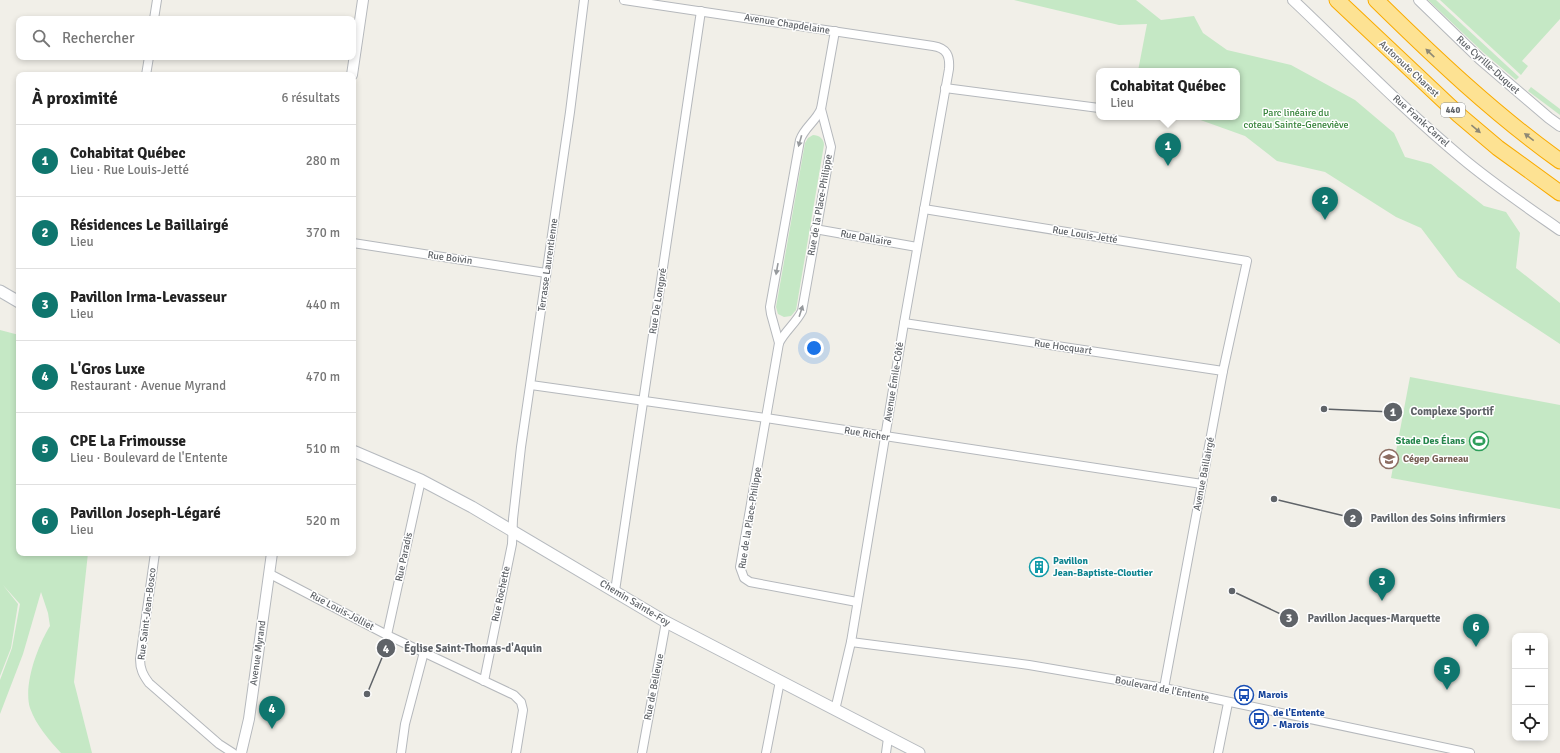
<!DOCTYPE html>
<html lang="fr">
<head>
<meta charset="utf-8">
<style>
  :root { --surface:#fff; --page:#f6f6f6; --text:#222; --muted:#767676; --line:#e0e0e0; --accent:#0f766e }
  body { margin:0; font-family:Signika,sans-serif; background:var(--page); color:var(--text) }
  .controls { position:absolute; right:12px; bottom:12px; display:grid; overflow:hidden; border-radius:8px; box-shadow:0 2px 6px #0003 }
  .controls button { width:36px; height:36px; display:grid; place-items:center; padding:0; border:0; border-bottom:1px solid var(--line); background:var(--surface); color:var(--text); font:20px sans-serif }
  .you { position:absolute; left:814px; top:348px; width:14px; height:14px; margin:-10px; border:3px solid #fff; border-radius:50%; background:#1a73e8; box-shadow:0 0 0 6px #1a73e833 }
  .badge { display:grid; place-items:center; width:26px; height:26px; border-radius:50%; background:var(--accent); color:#fff; font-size:13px; font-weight:700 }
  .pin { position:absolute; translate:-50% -33px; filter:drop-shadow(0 1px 2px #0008) }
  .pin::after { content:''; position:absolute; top:21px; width:14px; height:12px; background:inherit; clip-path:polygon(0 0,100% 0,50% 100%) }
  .popup { position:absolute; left:1096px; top:68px; width:144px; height:52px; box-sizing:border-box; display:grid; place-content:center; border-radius:8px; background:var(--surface); filter:drop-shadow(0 1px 3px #0005); font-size:13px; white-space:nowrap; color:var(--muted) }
  .popup b { font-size:15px; color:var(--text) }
  .popup::after { content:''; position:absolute; left:50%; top:100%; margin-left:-8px; border:8px solid transparent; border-top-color:var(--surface) }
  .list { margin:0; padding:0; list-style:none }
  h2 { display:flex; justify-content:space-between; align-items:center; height:52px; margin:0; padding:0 16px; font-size:17px }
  h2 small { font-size:13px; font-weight:400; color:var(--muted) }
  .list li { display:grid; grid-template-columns:26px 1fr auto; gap:12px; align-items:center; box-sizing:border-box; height:72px; padding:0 16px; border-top:1px solid var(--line) }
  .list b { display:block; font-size:15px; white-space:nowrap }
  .list p { margin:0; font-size:13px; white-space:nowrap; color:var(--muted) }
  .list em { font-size:13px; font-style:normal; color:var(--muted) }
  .icon { flex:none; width:22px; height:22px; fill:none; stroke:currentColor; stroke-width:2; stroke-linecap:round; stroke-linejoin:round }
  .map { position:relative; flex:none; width:1560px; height:753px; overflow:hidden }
  .search { position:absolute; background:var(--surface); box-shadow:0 2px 6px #0003; left:16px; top:16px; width:340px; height:44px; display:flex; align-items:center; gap:10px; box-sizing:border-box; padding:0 14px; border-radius:8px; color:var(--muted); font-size:15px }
  .panel { position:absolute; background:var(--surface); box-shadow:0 2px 6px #0003; left:16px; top:72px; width:340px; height:484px; border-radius:8px }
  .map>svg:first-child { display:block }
</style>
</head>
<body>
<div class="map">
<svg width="1560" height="753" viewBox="0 0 1560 753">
  <rect width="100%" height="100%" fill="#f1efe8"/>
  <g fill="#c5e8c5">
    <path d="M1014,0H1136L1161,20L1194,16L1203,33L1227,50L1291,65L1355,100L1394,133L1405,157L1431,164L1484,206L1506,212L1520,233L1516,268L1560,303V344L1458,277L1421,228L1396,217L1325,172L1277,161L1245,136L1192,117H1237V71H1138L1147,24L1119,25Z"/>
    <path d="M1428,0H1436L1519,77L1516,80L1484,53Z"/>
    <path d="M1440,0H1560V19L1522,61L1528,66L1521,75Z"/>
    <path d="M1531,87L1560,109V115L1528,91Z"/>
    <path d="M813,135C819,135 824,139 824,145L796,310L791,316L784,317L778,314L776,307L805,143L808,138Z"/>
    <path d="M0,330L19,335V553H88L74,682L92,753H61C49,740 36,725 30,708C23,685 38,645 50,626L48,613L41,592L23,654L0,714V680L12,648L20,604L3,585L18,604L11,648L0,676Z"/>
    <path d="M1410,377L1560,405V509L1391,478Z"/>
  </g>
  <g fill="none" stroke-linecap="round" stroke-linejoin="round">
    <defs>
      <g id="minor">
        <path d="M624,0L933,46C947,48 950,56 949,69L904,323L851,642L835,710"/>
        <path d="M154,19L157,0"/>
        <path d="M146,75L149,57"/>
        <path d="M945,88L1099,108"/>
        <path d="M821,109L831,147L802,311C796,323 785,331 779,343L740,567L744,578L750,582L857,602"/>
        <path d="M924,209L1247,261L1223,371L1164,688"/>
        <path d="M815,229L917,247"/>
        <path d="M353,243L546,273"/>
        <path d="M904,323L1223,371"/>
        <path d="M779,343L771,314L770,307L800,140C804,128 816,121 821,109L835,31"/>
        <path d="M531,385L766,418L1202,484"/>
        <path d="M155,553L140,659C140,669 143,675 149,683L219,744L233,753"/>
        <path d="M270,574L387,635L514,695L521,702L523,710L516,753"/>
        <path d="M615,591L701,11"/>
        <path d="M387,635L421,480"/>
        <path d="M851,642L1029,665L1164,688L1470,753"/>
        <path d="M484,681L512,544L513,519L521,447L570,112L584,0"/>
        <path d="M401,753L405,724L424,652"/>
        <path d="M642,753L666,622"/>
        <path d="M766,753L780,681"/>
        <path d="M886,753L888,738"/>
        <path d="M1218,753L1228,703"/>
      </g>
      <g id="tertiary">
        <path d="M1293,0C1349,53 1403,109 1462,158C1493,184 1527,207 1560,230"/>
        <path d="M1419,0L1480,59L1549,118L1560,126"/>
        <path d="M352,75L363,0"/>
        <path d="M241,753L249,719L272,553"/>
      </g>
      <g id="secondary">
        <path d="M0,291L19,302"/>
        <path d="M353,451L421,480L472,507L666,622L919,753"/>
      </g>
      <g id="motorway">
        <path d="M1337,0L1459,115L1498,148L1560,193"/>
        <path d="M1376,0C1434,57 1493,113 1560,161"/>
      </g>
    </defs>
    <use href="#minor" stroke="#b5b8bc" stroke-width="10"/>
    <use href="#tertiary" stroke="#b5b8bc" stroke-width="12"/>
    <use href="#secondary" stroke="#b6babf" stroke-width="13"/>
    <use href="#motorway" stroke="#f9ab00" stroke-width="17"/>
    <use href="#minor" stroke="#fff" stroke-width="8"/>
    <use href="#tertiary" stroke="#fff" stroke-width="10"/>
    <use href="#secondary" stroke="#fff" stroke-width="11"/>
    <use href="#motorway" stroke="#fde293" stroke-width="15"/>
  </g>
  <defs><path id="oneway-solid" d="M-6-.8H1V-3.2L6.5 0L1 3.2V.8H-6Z"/></defs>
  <g fill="#8e8975">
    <use href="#oneway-solid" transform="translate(1430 53) rotate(-136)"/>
    <use href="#oneway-solid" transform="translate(1476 129) rotate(40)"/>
    <use href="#oneway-solid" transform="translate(1529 137) rotate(-142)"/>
  </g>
  <g fill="#979a9d">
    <use href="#oneway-solid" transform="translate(800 141) rotate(106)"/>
    <use href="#oneway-solid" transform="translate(777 269) rotate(100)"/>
    <use href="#oneway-solid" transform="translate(801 311) rotate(-72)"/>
  </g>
  <defs>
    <symbol id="stadium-ring" viewBox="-11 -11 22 22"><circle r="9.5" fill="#fff" stroke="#2e9e5b" stroke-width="1.5"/><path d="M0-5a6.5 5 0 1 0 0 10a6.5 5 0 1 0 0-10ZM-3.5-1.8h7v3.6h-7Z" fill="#2e9e5b"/></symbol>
    <symbol id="university-ring" viewBox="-11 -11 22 22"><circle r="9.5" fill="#fff" stroke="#8d6e63" stroke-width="1.5"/><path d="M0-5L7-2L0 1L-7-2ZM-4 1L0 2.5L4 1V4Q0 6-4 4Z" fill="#8d6e63"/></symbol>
    <symbol id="building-ring" viewBox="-11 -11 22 22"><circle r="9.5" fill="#fff" stroke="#0f9aa8" stroke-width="1.5"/><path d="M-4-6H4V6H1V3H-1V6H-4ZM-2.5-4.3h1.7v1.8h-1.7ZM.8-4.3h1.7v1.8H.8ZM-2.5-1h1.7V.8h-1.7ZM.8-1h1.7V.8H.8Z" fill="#0f9aa8"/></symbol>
    <symbol id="bus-ring" viewBox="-11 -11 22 22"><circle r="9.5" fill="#fff" stroke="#1a4fb4" stroke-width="1.5"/><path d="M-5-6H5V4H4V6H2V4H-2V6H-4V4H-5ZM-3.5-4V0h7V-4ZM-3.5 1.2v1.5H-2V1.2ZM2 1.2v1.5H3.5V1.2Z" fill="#1a4fb4"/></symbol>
  </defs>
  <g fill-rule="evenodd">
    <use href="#stadium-ring" x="1468" y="430" width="22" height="22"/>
    <use href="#university-ring" x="1378" y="448" width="22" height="22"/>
    <use href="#building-ring" x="1028" y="556" width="22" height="22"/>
    <use href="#bus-ring" x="1233" y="684" width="22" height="22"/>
    <use href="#bus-ring" x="1248" y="708" width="22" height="22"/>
  </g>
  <g text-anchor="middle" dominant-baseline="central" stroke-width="3" stroke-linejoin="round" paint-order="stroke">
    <rect fill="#fff" stroke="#8f9295" stroke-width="1" x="1441" y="103" width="24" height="14" rx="3"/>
    <g font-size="9" font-weight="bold" fill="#5f6368">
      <text x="1453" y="110">440</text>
    </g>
    <g font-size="10" fill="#5f6368" stroke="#fff">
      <text transform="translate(787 24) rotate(9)">Avenue Chapdelaine</text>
      <text transform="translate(1488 65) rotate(42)">Rue Cyrille-Duquet</text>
      <text transform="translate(1409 69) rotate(43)">Autoroute Charest</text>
      <text transform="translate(1421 121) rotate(42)">Rue Frank-Carrel</text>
      <text transform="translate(820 205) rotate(-80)">Rue de la Place-Philippe</text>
      <text transform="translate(1085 235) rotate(9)">Rue Louis-Jetté</text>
      <text transform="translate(866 238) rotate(10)">Rue Dallaire</text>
      <text transform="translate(450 258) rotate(8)">Rue Boivin</text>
      <text transform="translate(548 265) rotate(-82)">Terrasse Laurentienne</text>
      <text transform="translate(658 301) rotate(-81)">Rue De Longpré</text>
      <text transform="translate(1063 347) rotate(8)">Rue Hocquart</text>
      <text transform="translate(894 382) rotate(-81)">Avenue Émile-Côté</text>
      <text transform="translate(867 434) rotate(9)">Rue Richer</text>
      <text transform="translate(1204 474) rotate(-79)">Avenue Baillairgé</text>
      <text transform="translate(750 518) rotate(-81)">Rue de la Place-Philippe</text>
      <text transform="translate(404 557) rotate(-78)">Rue Paradis</text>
      <text transform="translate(501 594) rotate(-78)">Rue Rochette</text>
      <text transform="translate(635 603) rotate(31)">Chemin Sainte-Foy</text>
      <text transform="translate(342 611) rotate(28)">Rue Louis-Jolliet</text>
      <text transform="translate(147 614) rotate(-83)">Rue Saint-Jean-Bosco</text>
      <text transform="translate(258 653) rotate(-82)">Avenue Myrand</text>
      <text transform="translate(654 687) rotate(-79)">Rue de Bellevue</text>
      <text transform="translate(1162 689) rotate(11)">Boulevard de l'Entente</text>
    </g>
    <g font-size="10" fill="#348238" stroke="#fff">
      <text x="1296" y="113">Parc linéaire du<tspan x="1296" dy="12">coteau Sainte-Geneviève</tspan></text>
    </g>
    <g font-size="10" font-weight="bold" fill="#27864d" stroke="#fff" text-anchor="end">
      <text x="1465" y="441">Stade Des Élans</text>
    </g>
    <g font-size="10" font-weight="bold" fill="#785e54" stroke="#fff" text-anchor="start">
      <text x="1403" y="459">Cégep Garneau</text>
    </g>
    <g font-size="10" font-weight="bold" fill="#0d838f" stroke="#fff" text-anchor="start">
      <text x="1053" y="561">Pavillon<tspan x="1053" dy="12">Jean-Baptiste-Cloutier</tspan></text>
    </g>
    <g font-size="10" font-weight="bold" fill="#164399" stroke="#fff" text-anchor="start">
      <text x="1258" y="695">Marois</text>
      <text x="1273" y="713">de l'Entente<tspan x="1273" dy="12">- Marois</tspan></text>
    </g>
  </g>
  <path fill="none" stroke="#5f6368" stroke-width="1.5" d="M1324 409L1393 412M1274 499L1353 518M1232 591L1289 618M367 694L386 648"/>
  <g fill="#5f6368" stroke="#fff" stroke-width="1.5">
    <circle cx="1324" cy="409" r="4"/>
    <circle cx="1274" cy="499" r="4"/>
    <circle cx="1232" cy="591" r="4"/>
    <circle cx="367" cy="694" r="4"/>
    <circle cx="1393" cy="412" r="10"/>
    <circle cx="1353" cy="518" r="10"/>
    <circle cx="1289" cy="618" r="10"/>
    <circle cx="386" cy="648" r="10"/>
  </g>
  <g font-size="12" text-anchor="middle" font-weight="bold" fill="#fff">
    <text x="1393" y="416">1</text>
    <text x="1353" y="522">2</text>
    <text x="1289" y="622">3</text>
    <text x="386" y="653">4</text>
  </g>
  <g font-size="11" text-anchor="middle" font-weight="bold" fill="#5f6368" stroke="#fff" stroke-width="3" stroke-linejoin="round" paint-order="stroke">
    <text x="1452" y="415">Complexe Sportif</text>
    <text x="1438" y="522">Pavillon des Soins infirmiers</text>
    <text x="1374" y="622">Pavillon Jacques-Marquette</text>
    <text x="473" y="652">Église Saint-Thomas-d'Aquin</text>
  </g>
</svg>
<div class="controls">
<button>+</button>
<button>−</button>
<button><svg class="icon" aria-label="locate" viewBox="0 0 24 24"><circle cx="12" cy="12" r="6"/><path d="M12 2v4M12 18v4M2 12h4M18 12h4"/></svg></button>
</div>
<div class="you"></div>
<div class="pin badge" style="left:1168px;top:166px">1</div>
<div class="popup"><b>Cohabitat Québec</b>Lieu</div>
<div class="pin badge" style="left:1325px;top:220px">2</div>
<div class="pin badge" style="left:1382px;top:601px">3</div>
<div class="pin badge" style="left:272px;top:729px">4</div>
<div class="pin badge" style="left:1447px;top:690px">5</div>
<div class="pin badge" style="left:1476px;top:647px">6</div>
<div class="search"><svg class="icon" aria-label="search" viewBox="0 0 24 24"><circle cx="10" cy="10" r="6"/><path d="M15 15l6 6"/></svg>Rechercher</div>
<section class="panel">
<h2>À proximité<small>6 résultats</small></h2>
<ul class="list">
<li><span class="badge">1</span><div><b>Cohabitat Québec</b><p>Lieu · Rue Louis-Jetté</p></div><em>280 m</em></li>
<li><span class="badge">2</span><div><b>Résidences Le Baillairgé</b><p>Lieu</p></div><em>370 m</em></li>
<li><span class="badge">3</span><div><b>Pavillon Irma-Levasseur</b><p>Lieu</p></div><em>440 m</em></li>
<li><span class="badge">4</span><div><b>L'Gros Luxe</b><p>Restaurant · Avenue Myrand</p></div><em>470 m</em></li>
<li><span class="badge">5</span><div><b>CPE La Frimousse</b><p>Lieu · Boulevard de l'Entente</p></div><em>510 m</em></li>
<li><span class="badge">6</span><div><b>Pavillon Joseph-Légaré</b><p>Lieu</p></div><em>520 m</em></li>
</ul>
</section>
</div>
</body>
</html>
